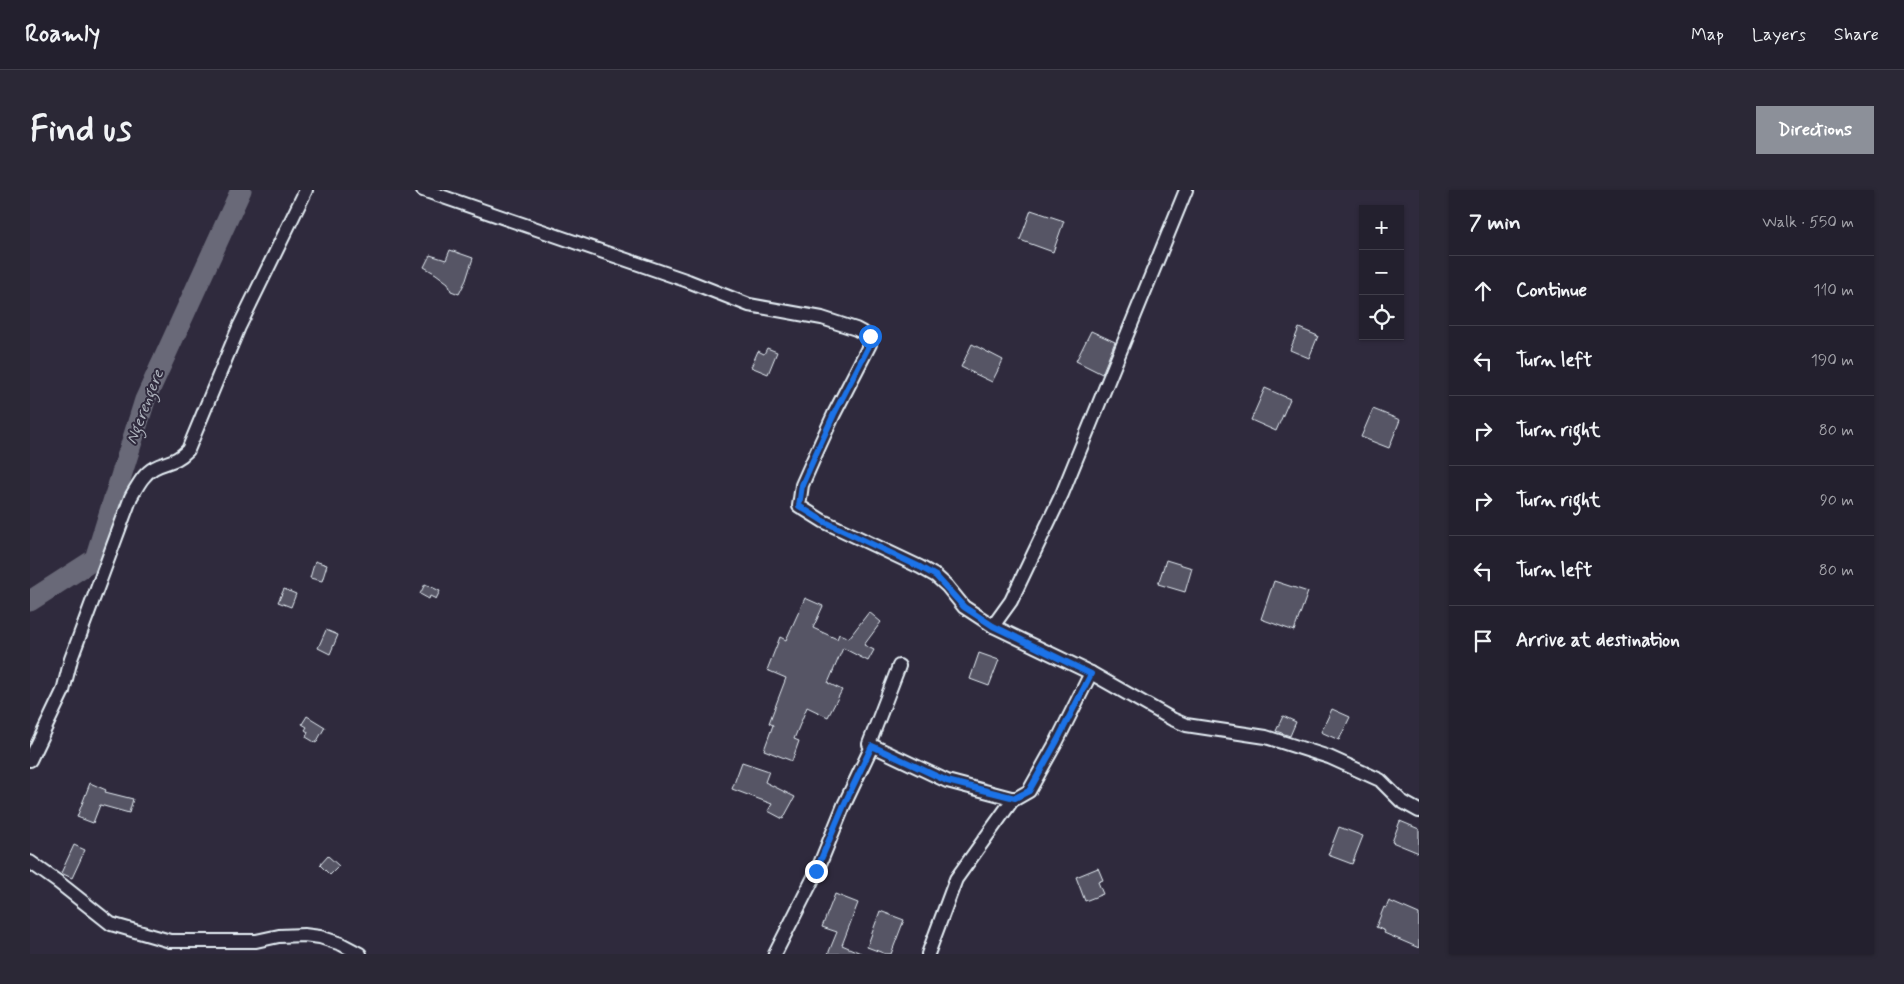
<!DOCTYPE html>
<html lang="en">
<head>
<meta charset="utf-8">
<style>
  :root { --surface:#23202e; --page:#2b2836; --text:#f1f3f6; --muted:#a3a3aa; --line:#403e4a; --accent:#8c9099 }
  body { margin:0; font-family:Mynerve,sans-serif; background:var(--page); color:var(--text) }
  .controls { position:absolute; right:15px; top:15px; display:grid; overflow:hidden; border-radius:0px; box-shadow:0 1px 4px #0004 }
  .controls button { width:45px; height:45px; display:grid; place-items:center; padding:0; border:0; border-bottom:1px solid var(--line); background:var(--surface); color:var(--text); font:25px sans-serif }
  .stop { position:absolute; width:15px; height:15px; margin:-11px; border:4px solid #1a73e8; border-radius:50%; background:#fff }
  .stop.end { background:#1a73e8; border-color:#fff; box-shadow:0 1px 5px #0008 }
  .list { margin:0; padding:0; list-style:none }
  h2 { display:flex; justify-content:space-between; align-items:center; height:65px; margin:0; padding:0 20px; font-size:21px }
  h2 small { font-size:16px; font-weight:400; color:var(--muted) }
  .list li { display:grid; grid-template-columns:32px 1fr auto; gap:15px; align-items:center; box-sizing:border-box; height:70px; padding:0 20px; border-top:1px solid var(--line) }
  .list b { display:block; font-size:19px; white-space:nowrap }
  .list em { font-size:16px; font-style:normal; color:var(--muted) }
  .icon { flex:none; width:28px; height:28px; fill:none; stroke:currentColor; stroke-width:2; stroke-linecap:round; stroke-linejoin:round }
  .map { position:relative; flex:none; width:1389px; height:764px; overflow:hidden; border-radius:0px }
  header { display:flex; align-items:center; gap:30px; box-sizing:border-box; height:70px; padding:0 25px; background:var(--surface); border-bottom:1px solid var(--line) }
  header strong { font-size:24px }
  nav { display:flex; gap:28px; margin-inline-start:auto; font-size:18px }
  .intro { display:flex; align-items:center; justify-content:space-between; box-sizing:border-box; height:120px; padding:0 30px }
  h1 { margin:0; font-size:35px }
  .button { padding:12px 22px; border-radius:0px; background:var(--accent); color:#fff; font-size:18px; font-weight:700 }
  main { display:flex; gap:30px; padding:0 30px }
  aside { flex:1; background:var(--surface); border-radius:0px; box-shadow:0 1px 4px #0004 }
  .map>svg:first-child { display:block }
</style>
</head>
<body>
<header>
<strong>Roamly</strong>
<nav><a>Map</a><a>Layers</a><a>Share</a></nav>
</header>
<div class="intro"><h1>Find us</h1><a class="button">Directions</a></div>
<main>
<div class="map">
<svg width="1389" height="764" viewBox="0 0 1389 764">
  <rect width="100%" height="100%" fill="#2f2a3d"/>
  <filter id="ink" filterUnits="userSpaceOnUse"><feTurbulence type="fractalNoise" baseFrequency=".02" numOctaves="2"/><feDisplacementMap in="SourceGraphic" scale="10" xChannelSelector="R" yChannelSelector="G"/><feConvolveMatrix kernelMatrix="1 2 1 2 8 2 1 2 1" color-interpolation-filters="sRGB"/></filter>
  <g filter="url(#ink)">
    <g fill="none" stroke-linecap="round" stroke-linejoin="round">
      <path stroke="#696978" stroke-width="21" d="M0,411L65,369L115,210L211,0"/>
    </g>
    <g fill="#575565" stroke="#e8f1f8">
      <path d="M1001,20L1034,31L1023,62L990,50Z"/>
      <path d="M420,60L443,68L436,90L429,104L421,101L418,93L406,84L394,77L400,65L416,70Z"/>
      <path d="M1269,138L1288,146L1279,168L1260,160Z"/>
      <path d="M1061,141L1085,152L1072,184L1046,171Z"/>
      <path d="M942,154L973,170L962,192L931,177Z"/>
      <path d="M737,158L747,162L738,184L721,177L728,161L734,164Z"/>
      <path d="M1235,198L1260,209L1246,241L1221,230Z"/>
      <path d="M1343,219L1370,230L1359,258L1331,247Z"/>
      <path d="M1136,370L1162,378L1155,402L1128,394Z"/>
      <path d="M285,371L297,375L292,391L280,388Z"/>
      <path d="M1244,391L1278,402L1264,441L1231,429Z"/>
      <path d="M395,394L410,401L406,409L400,406L399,409L390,404Z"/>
      <path d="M254,399L266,404L261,417L248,412Z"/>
      <path d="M775,408L793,416L783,438L807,449L809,444L819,448L839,422L851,432L834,455L844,460L838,471L813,458L798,493L812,500L798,527L777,517L764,549L769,551L762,571L734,560L743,535L739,533L756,488L737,480L750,447L756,450Z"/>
      <path d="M296,440L308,445L300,464L288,458Z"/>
      <path d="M949,463L969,470L959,496L940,489Z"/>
      <path d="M1302,519L1320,527L1309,550L1291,542Z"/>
      <path d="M277,526L295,537L286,553L276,547L278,542L275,540L277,537L272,534Z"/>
      <path d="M1253,526L1266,532L1260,546L1246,541Z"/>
      <path d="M712,572L739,581L735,592L765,607L753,629L738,621L742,614L702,599Z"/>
      <path d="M60,593L76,600L75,602L103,609L99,623L70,615L63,633L47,627Z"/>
      <path d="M1370,631L1389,639V663L1362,652Z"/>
      <path d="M1309,637L1333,646L1322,674L1298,665Z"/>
      <path d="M44,655L55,660L42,688L31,683Z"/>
      <path d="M298,666L309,676L300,685L290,675Z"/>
      <path d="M1068,678L1073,690L1068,692L1073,704L1055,711L1046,687Z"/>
      <path d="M805,704L828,713L812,755L833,764H798L807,742L792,737Z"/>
      <path d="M1359,711L1389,724V758L1354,743L1355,741L1346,737L1354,717L1356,718Z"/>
      <path d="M850,721L874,730L861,764H856L837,757Z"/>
    </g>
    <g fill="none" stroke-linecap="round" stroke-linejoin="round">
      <defs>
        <g id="minor">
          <path d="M393,0L658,91L719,115L792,128L826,139L839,146L840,154L804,224L788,259L772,295L769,316L793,331L890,377L906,386L917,396L934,417L963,436L1061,483L1142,529L1156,535L1236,547L1299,567L1350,590L1371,611L1389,621"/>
          <path d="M963,436L981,411L1032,304L1156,0"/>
          <path d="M869,476L839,554L917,591L985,609L999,601L1027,551L1061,483"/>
          <path d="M0,570L33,501L41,469L101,307C107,297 113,284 124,278C139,270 144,274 158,260L209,137L276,0"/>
          <path d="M0,672L28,692L81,734L140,751H226L249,746L274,745L290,747L311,754L330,764"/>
          <path d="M745,764L787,681L814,615L842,556"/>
          <path d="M898,764L926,689L984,608"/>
        </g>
      </defs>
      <use href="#minor" stroke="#e8f1f8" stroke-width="16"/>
      <use href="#minor" stroke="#2f2a3d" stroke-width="12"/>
    </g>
  </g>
  <g fill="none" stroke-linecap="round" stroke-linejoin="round" filter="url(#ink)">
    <path stroke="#1a73e8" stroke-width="6" d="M786,681L814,615L842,556L917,591L985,608L999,601L1027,551L1061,484L963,436L934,417L906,386L890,377L793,331L769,316L772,295L788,259L804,224L840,154V146"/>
  </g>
  <g text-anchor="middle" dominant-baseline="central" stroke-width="4" stroke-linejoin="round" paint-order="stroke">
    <g font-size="16" font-style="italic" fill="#afb4be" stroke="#2f2a3d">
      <text transform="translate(115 217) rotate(-69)">Ngerengere</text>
    </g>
  </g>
</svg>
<div class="controls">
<button>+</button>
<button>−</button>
<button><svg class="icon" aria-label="locate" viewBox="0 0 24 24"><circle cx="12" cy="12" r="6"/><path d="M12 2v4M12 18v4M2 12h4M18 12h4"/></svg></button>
</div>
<div class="stop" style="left:840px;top:146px"></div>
<div class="stop end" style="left:786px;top:681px"></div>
</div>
<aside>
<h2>7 min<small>Walk · 550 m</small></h2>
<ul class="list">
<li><svg class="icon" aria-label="ahead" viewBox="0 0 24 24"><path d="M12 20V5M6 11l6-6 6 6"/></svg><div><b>Continue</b></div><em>110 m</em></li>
<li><svg class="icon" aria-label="left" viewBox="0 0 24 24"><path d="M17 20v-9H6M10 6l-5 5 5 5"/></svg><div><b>Turn left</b></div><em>190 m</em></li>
<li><svg class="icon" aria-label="right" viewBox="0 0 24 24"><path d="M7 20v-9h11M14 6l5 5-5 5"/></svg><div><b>Turn right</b></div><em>80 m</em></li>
<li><svg class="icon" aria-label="right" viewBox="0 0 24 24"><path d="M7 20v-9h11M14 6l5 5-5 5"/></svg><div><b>Turn right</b></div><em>90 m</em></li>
<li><svg class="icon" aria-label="left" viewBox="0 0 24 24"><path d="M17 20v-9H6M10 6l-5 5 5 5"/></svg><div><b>Turn left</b></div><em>80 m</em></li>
<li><svg class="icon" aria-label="arrive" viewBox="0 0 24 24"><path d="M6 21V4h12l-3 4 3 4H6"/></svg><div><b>Arrive at destination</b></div></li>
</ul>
</aside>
</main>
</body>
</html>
